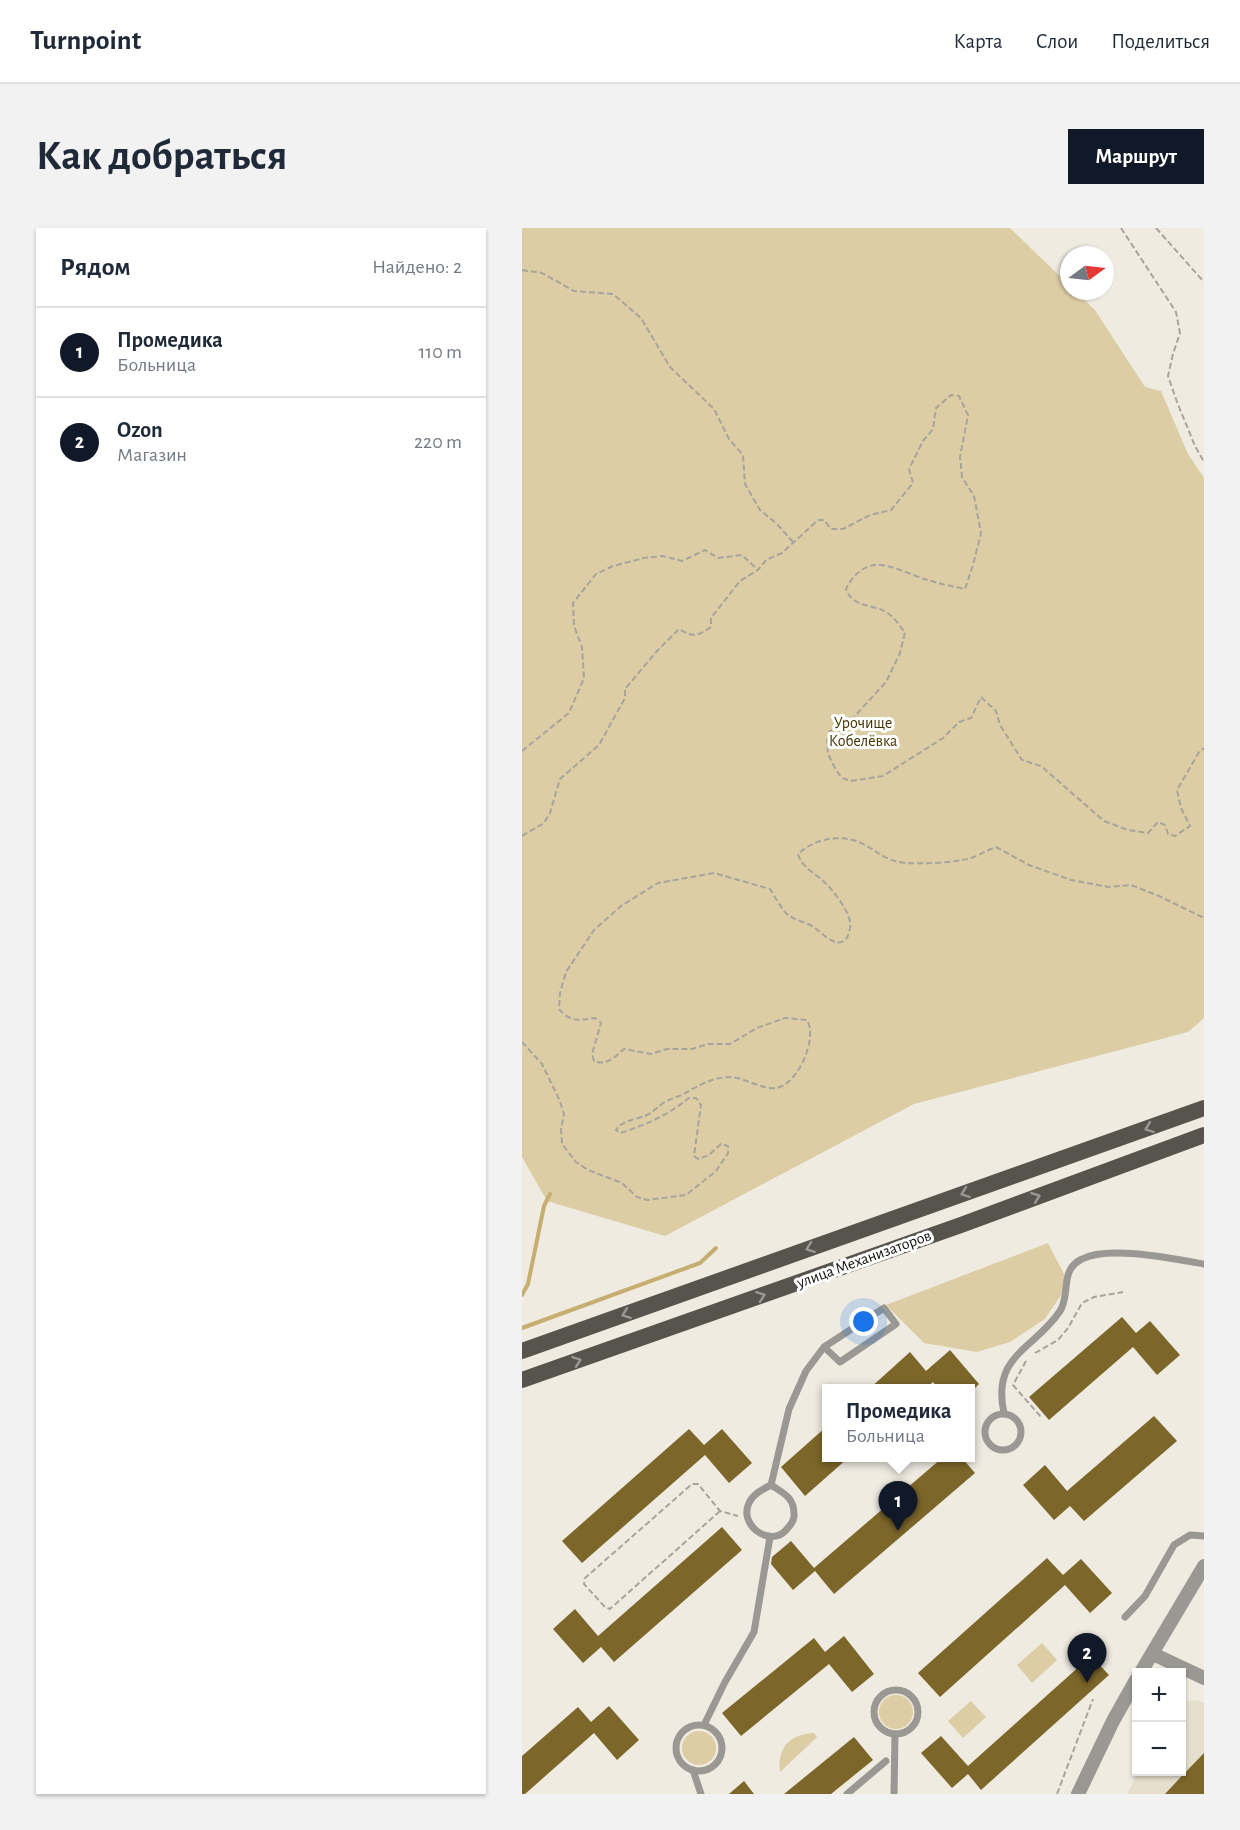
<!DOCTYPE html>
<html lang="ru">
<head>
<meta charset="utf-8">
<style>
  :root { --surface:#fff; --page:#f2f2f3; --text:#1f2937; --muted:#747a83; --line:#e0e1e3; --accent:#111827 }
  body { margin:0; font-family:"Alegreya Sans",sans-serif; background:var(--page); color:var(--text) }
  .controls { position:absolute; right:18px; bottom:18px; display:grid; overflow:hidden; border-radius:0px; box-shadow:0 2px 4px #0004 }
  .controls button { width:54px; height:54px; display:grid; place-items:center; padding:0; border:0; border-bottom:2px solid var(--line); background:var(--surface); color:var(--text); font:30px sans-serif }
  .compass { position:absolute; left:538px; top:18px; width:54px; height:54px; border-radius:50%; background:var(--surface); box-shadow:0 2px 4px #0004; rotate:75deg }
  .you { position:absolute; left:342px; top:1094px; width:21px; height:21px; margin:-15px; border:4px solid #fff; border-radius:50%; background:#1a73e8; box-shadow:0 0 0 9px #1a73e833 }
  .badge { display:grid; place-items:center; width:39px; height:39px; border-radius:50%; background:var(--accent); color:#fff; font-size:20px; font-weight:700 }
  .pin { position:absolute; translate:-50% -50px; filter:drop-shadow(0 2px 3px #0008) }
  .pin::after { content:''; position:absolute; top:32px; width:21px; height:18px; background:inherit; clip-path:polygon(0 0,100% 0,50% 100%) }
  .popup { position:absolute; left:300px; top:1156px; width:153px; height:78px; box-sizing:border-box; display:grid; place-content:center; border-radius:0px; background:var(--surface); filter:drop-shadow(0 2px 4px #0005); font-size:20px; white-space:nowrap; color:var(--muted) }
  .popup b { font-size:22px; color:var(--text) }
  .popup::after { content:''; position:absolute; left:50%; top:100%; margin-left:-12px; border:12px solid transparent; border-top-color:var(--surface) }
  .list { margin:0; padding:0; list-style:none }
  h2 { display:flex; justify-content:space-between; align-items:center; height:78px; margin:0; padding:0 24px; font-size:26px }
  h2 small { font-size:20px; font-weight:400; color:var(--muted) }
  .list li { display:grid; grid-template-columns:39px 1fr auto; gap:18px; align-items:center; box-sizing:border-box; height:90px; padding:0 24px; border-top:2px solid var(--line) }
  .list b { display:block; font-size:22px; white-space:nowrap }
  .list p { margin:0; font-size:20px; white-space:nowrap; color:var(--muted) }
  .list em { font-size:20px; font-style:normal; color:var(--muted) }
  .map { position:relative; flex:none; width:682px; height:1566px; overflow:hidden; border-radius:0px }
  header { display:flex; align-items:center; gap:36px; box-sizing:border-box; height:84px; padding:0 30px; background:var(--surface); border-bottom:2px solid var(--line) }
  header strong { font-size:28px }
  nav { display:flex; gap:33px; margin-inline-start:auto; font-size:21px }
  .intro { display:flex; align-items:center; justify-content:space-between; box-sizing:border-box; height:144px; padding:0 36px }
  h1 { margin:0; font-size:42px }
  .button { padding:15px 27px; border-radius:0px; background:var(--accent); color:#fff; font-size:21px; font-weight:700 }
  main { display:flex; gap:36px; padding:0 36px }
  aside { flex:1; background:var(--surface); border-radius:0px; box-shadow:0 2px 4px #0004 }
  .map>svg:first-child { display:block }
</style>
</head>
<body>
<header>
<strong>Turnpoint</strong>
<nav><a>Карта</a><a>Слои</a><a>Поделиться</a></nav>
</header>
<div class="intro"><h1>Как добраться</h1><a class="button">Маршрут</a></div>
<main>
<aside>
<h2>Рядом<small>Найдено: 2</small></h2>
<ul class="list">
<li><span class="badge">1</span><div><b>Промедика</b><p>Больница</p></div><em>110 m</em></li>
<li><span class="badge">2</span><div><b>Ozon</b><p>Магазин</p></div><em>220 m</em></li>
</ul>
</aside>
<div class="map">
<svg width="682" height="1566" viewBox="0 0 682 1566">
  <rect width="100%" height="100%" fill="#efebe1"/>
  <path fill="#e5decd" d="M674,1472L682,1475V1566H605L616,1544H660V1474Z"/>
  <g fill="#dccda5">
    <path d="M0,0H488L547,57V63H553L573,82L623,159L639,163L666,226L682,250V790L666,804L392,876L143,1008L25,973L0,929Z"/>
    <path d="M526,1015L543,1048L539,1067L523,1091L488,1114L455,1124L402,1115L364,1077Z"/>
    <path d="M520,1415L535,1432L510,1455L495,1437Z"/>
    <circle cx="374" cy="1484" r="17"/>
    <path d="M449,1473L464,1489L441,1510L426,1493Z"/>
    <circle cx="177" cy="1520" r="17"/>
    <path d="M292,1505L295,1509L258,1544C255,1519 268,1506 292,1505Z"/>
  </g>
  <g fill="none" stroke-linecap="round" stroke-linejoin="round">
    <g stroke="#c6ae71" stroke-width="4">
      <path d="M0,1067L6,1056L22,978L28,966"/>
      <path d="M0,1100L178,1035L194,1020"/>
    </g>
  </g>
  <g fill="#7c6629">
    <path d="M600,1089L614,1105L628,1093L658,1127L635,1147L611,1119L527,1192L507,1169Z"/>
    <path d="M428,1122L457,1156L452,1161H417L411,1154L403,1161H347L388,1124L404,1143Z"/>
    <path d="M632,1188L655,1213L562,1293L548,1278L532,1292L501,1257L523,1237L545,1263Z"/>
    <path d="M304,1199V1230H326L283,1268L259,1239Z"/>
    <path d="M167,1201L182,1217L200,1201L230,1235L207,1255L183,1227L60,1335L40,1313Z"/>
    <path d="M420,1230H440L453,1245L312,1366L293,1343L271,1362L249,1336L250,1329L269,1313L292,1340Z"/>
    <path d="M200,1299L220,1322L92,1434L79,1419L61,1435L31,1401L53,1381L76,1408Z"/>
    <path d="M525,1330L541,1347L559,1331L590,1365L568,1385L543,1357L418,1469L396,1445Z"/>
    <path d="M322,1408L352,1446L330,1464L307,1436L219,1508L200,1485L292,1410L303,1424Z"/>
    <path d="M569,1428L587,1447L459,1562L446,1546L430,1560L399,1525L419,1508L446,1538Z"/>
    <path d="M87,1478L117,1512L95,1532L72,1505L3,1566H0V1528L56,1479L69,1494Z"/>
    <path d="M332,1509L351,1532L309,1566H262Z"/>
    <path d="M682,1525V1566H643L657,1551Z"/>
    <path d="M222,1553L232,1566H207Z"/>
  </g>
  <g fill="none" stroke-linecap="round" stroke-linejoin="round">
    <g stroke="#a7a49c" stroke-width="2" stroke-dasharray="6 3" stroke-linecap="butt">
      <path d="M599,0L654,84L658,105L651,126L646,148L655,174L673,218L682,234"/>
      <path d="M634,0L682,54"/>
      <path d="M0,42L20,45L52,63L91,66L119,90L148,139L192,181L207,211L221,227L223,256L238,282L255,296L271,314"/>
      <path d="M0,523L47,485L62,450L60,419L52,398L51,375L74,346L91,338L122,330L141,328L160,333L183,322L196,330L220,327L236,342"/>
      <path d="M0,608L22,595L28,585L38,551L77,517L103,470V461L135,423L157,401C172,410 175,408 189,399V390L218,353L236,342L244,332L260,325L296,292H302L309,301H321L348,287L369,282L391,255L387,241L401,213L411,201L414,180L429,167L437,168L446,187L438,229L440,249L452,268L459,305L451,337L443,361C430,358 418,356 406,352C391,348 367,335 352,337C339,339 329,350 324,361C331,381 353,375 367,386C373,390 378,399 383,404L378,425L364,454L331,490L308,503L305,513L306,526L314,542L320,550L329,553L361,548L421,510L437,494L449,490L459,469L474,483L478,497L500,532L519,538L582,593L606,602L626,605L636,594L643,597L646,606L653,608L668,598L659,580L655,562L677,524L682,520"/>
      <path d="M0,814L20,836L37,871L42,886L39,901L40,916L54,934L66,942L100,955L115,969L125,972L164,967L194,943L206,925V918L199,916L187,927L176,931L172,928L179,877L174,870H167C146,887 124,897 98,905L94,902C101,891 116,892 127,886C132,883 136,879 141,875C148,871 155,869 162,866C177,857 191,849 209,849C223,850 241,862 254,860C276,857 296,810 285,792L263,790L235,800L208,816H186L170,821H145L129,826L102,821C93,829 85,838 72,833L70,826L79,795L73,790C57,792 49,795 37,781L38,765L44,744L72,702L99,678L136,655L192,645L248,661C253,669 258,678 263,684C270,692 284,694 292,699C298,704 304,710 311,713C324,719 329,705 328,694C327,683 309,659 300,652C291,644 279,638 276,626C292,611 316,606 337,614C355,622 360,632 383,635C398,636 425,635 440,632C451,631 463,623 474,619L507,637L549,652L587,659L609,657L637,668L682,690"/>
      <path d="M513,1125L536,1112L546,1100L560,1075L572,1069L601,1064"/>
      <path d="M504,1133L491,1157L519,1189"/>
      <path d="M198,1283L88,1381L83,1379L62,1356L63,1350L170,1256H176L198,1283L216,1288"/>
      <path d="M535,1566L571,1471"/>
    </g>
    <g stroke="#999893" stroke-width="7">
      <path d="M482,1185C469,1127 513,1121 538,1083C549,1066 537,1042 560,1031C586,1017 653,1031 682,1036"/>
      <circle cx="481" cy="1204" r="18"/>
      <path d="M249,1257L267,1181L284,1143L302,1119L318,1134L374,1096L362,1080L302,1119"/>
      <path d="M249,1257C263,1266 273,1270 272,1289C271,1295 269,1296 265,1301C249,1321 216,1297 227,1275C231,1266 241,1261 249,1257Z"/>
      <path d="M603,1389L623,1368L652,1317L668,1307L682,1308"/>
      <circle cx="374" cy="1484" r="22"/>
      <path d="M182,1497L203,1454L232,1404L248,1309"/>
      <circle cx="177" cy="1520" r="23"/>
      <path d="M171,1542L179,1566"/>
      <path d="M325,1566L364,1533"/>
      <path d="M372,1566L373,1506"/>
    </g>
    <g stroke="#999893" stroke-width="14">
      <path d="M631,1426L682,1450"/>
      <path d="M619,1444L682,1338"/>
      <path d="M556,1566L591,1493L614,1452"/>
    </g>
    <g stroke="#56544c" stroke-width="16">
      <path d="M0,1123L682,880"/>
      <path d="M0,1152L439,997L682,907"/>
    </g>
  </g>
  <defs><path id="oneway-chevron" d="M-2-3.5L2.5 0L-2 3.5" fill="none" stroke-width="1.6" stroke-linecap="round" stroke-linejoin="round" transform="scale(1.5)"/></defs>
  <g stroke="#9a9894">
    <use href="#oneway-chevron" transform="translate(627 900) rotate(160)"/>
    <use href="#oneway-chevron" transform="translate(443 965) rotate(160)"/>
    <use href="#oneway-chevron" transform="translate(514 969) rotate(-20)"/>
    <use href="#oneway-chevron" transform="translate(288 1020) rotate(160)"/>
    <use href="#oneway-chevron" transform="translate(239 1068) rotate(-20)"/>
    <use href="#oneway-chevron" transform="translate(104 1086) rotate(160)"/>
    <use href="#oneway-chevron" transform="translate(55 1133) rotate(-20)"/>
  </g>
  <g text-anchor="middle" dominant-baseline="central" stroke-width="6" stroke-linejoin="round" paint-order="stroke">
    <g font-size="16" fill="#443400" stroke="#fff">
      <text x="341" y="495">Урочище<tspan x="341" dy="18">Кобелёвка</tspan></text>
    </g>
    <g font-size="16" fill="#0f0e0a" stroke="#fff">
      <text transform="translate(342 1031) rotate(-20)">улица Механизаторов</text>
    </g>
  </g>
</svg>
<div class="controls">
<button>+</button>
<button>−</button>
</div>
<svg class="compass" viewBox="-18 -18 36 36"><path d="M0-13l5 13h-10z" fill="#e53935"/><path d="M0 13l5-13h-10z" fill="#747a83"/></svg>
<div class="you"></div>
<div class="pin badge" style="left:376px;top:1303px">1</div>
<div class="popup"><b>Промедика</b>Больница</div>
<div class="pin badge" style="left:565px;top:1455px">2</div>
</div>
</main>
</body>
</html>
